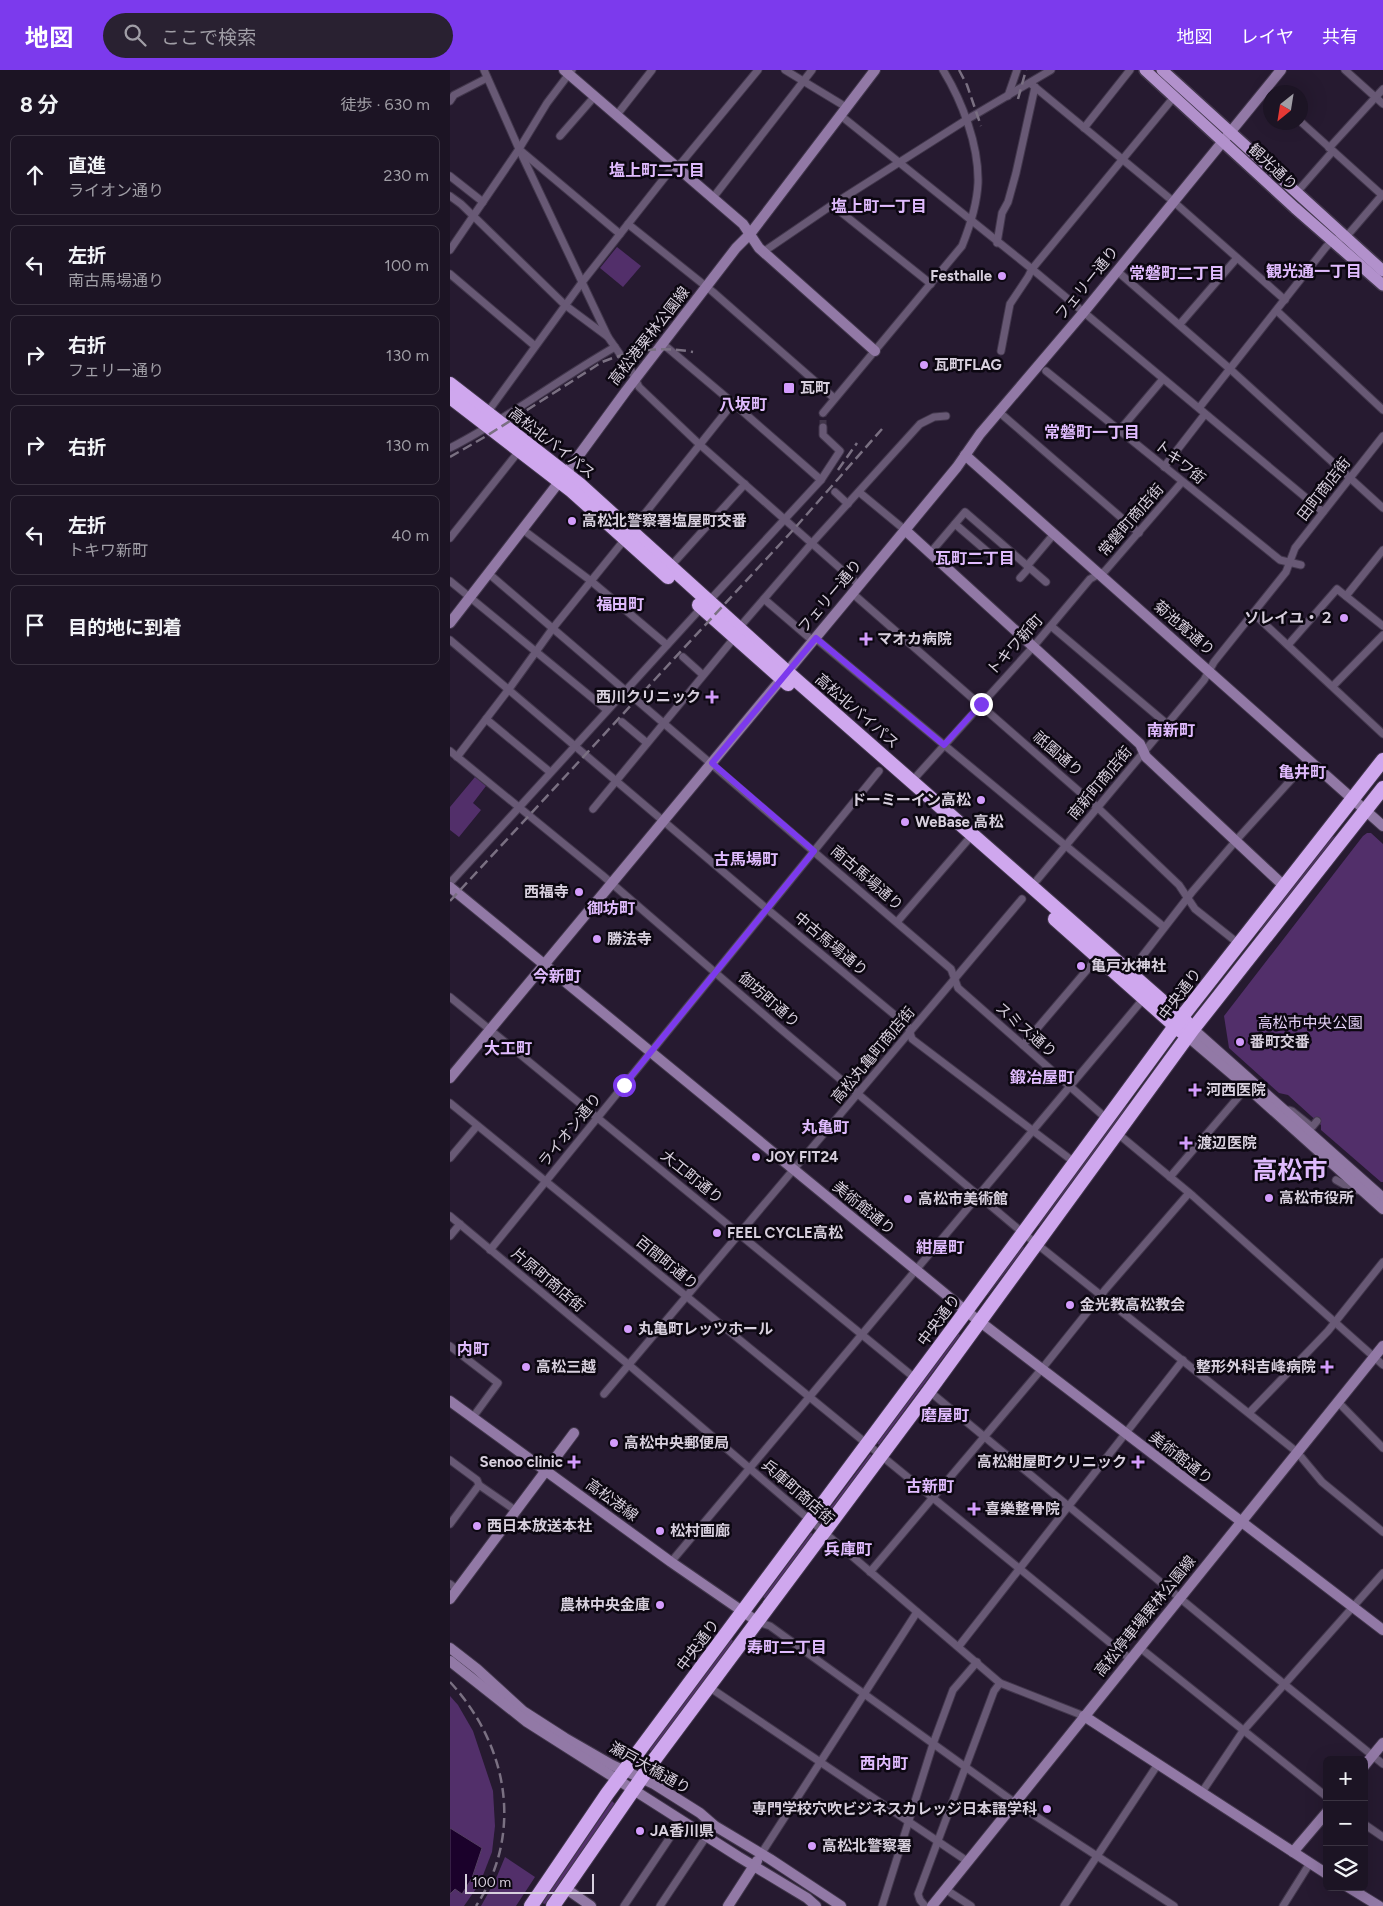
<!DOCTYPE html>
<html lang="ja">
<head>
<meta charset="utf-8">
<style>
  :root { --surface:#1c1424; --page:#292131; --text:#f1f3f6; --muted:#a09ea6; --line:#3a3341; --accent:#7c3aed }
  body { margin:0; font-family:Figtree,"Noto Sans JP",sans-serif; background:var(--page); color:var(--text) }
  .controls { position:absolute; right:15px; bottom:15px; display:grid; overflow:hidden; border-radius:8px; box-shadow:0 5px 20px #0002 }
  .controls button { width:45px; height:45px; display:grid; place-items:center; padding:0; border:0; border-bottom:1px solid var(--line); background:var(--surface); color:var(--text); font:25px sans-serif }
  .compass { position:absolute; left:813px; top:15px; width:45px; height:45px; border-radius:50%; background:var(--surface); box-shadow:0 5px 20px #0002; rotate:210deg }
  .scale { position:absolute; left:15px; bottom:12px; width:129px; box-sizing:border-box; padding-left:5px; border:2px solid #d7cfdd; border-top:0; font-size:14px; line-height:18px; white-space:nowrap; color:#d7cfdd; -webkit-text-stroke:4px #0c0711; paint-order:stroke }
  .stop { position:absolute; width:15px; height:15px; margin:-11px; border:4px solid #7c3aed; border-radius:50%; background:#fff }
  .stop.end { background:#7c3aed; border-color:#fff; box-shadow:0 1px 5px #0008 }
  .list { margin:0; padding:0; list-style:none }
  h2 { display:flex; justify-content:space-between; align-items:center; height:65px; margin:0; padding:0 20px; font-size:21px }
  h2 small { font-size:16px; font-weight:400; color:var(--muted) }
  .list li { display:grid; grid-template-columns:32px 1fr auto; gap:15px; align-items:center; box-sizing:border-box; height:80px; margin:0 10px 10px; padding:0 10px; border:1px solid var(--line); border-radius:8px }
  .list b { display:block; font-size:19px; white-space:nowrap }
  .list p { margin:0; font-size:16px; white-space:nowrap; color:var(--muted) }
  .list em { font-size:16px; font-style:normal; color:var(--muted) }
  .icon { flex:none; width:28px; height:28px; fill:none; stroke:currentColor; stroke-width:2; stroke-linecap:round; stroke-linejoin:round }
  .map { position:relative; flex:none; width:933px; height:1836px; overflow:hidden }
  header { display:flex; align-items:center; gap:30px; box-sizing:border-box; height:70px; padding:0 25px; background:var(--accent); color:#fff }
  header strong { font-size:24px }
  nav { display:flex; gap:28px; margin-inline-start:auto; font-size:18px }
  .search { width:350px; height:45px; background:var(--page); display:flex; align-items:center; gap:12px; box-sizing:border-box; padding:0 18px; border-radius:28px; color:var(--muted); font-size:19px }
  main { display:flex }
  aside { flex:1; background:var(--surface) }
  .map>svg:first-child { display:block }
</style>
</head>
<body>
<header>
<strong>地図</strong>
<div class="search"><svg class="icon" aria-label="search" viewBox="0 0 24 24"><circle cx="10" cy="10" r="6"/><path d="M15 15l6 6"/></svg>ここで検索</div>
<nav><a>地図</a><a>レイヤ</a><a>共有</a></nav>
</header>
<main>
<aside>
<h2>8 分<small>徒歩 · 630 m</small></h2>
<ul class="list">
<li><svg class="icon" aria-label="ahead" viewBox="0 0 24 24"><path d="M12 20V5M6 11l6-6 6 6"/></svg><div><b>直進</b><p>ライオン通り</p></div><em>230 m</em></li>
<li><svg class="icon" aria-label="left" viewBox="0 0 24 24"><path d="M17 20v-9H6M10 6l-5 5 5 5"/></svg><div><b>左折</b><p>南古馬場通り</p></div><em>100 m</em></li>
<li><svg class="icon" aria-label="right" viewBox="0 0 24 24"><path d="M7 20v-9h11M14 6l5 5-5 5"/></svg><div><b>右折</b><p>フェリー通り</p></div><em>130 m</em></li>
<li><svg class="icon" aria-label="right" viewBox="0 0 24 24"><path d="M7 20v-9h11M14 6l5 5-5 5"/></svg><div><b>右折</b></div><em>130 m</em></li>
<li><svg class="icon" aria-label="left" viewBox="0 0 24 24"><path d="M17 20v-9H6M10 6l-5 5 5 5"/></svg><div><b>左折</b><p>トキワ新町</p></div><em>40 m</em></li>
<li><svg class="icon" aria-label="arrive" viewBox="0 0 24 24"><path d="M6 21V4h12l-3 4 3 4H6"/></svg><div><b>目的地に到着</b></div></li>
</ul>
</aside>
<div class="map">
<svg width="933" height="1836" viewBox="0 0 933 1836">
  <rect width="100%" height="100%" fill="#261a30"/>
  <g fill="#522f6a">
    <path d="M167,177L191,196L173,217L150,198Z"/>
    <path d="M25,707L36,716L23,733L31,740L9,767L0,760V737Z"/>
    <path d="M917,763H921L933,774V1112H931L871,1060V1055L838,1025L829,1023L779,978L774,946L913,766Z"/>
    <path d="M885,766H887L811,862L809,860L879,769Z"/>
    <path d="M684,1029L589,1156L585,1155L665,1047Z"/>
    <path d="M572,1174L574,1178L538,1225L536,1224Z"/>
    <path d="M507,1263L510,1265L429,1375L427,1373Z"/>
    <path d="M420,1384L423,1386L375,1452L371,1450Z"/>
    <path d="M361,1463L365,1465L317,1530L313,1527Z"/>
    <path d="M281,1569L284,1572L202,1682L198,1679Z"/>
    <path d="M0,1626L8,1635L23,1661L43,1721L45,1756L42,1782L30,1813L14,1836H0Z"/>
    <path d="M162,1731L165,1734L98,1832L94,1834L93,1833L94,1829Z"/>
    <path d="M55,1787L85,1807L66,1836H31L45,1811Z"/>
  </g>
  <path fill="#1b012b" stroke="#533f60" d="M0,1758L32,1778L22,1808L12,1824L5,1819L0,1824Z"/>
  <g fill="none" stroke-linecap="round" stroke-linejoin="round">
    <path stroke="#41354a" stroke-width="7" stroke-dasharray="7 3.5" stroke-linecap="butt" d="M373,357V343"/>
    <defs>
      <g id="street">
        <path d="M34,0L69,79L158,267L181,300L189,317L248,373L409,515"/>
        <path d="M335,0L396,37"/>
        <path d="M895,0L933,34"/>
        <path d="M580,13L724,132L835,230"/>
        <path d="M558,26L567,0"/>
        <path d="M0,31L4,25L37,8"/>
        <path d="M390,45L582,199L873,442"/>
        <path d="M166,46L202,0"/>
        <path d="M851,52L933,126"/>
        <path d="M634,58L680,0"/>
        <path d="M110,66L145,26"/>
        <path d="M879,78L933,19"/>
        <path d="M71,81L170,164"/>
        <path d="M0,106L33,132"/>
        <path d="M847,122L882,82"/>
        <path d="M0,126L11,134L115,235L158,267"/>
        <path d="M262,129L362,0"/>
        <path d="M382,135L481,214"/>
        <path d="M178,154L263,222L384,328"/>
        <path d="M547,173L552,143L558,132L566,103L585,17"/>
        <path d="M0,180L69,79L97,33L122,0"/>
        <path d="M313,182L382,135L516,50L601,0"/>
        <path d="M667,201L780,299L933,438"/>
        <path d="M0,204L85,276"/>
        <path d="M827,241L933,340"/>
        <path d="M730,254L787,188"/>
        <path d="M213,274L283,333L371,410"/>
        <path d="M551,281L560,234L578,207L582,199L724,27"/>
        <path d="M596,301L830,490L851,495"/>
        <path d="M749,338L876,177L883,170L896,167L933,124"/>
        <path d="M549,342L689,463"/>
        <path d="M37,343L133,211L219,102L232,92L308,0"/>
        <path d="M373,343L512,176C520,156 527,135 528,113C529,75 512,31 493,0"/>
        <path d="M669,361L713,309"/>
        <path d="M0,378C57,349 109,309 165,277"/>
        <path d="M714,397L755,344"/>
        <path d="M385,422L398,434"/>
        <path d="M409,422L455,460"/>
        <path d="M505,454L540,484"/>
        <path d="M72,459L141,511L217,575"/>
        <path d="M181,461L283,333"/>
        <path d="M0,468L69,381"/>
        <path d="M481,482L515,442L596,512"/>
        <path d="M220,497L295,414"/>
        <path d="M38,503L501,899L508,918L657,1049"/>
        <path d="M570,508L578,499L577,496L604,464"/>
        <path d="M0,511L157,640"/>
        <path d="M402,523L647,737L729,815L745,839L789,874"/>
        <path d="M896,526L933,480"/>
        <path d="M314,529L363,571"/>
        <path d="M259,531L371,410L390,381L373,365V357"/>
        <path d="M803,543L933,664"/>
        <path d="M601,556L717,654"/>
        <path d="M365,568L714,857"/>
        <path d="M0,570L317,839L458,956L462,969L624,1092"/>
        <path d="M838,575L887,519L933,556"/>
        <path d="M233,587L253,605"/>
        <path d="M883,616L933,565"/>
        <path d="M36,649L100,702"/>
        <path d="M172,652L197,673"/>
        <path d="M0,681L152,805L326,955L573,1163L847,1382L872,1412L933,1462"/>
        <path d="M7,687L59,619L103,558L175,469"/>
        <path d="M463,710L583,577L640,509L655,501L732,412"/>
        <path d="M143,739L285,567L294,552L362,473L470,354L484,347L496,346"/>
        <path d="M587,810L754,610L764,592L836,502L845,478L933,366"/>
        <path d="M0,813L252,537"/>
        <path d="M447,852L517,771"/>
        <path d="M680,902L742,822L790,766L859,690"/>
        <path d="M0,927L466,1309"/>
        <path d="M573,975L648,887"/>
        <path d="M0,1033L680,1589"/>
        <path d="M839,1040L842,1041L862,1057L867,1051"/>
        <path d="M667,1063L743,1126L933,1295"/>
        <path d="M0,1088L27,1056"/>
        <path d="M720,1107L797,1017"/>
        <path d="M886,1110L902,1119L911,1121"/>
        <path d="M0,1146L179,1295L550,1613L634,1646"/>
        <path d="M0,1166L10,1154"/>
        <path d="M40,1180L429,701"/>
        <path d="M0,1276L48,1313L23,1347"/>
        <path d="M479,1321L834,1614L933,1694"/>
        <path d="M154,1324L572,829"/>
        <path d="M888,1332L933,1378"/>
        <path d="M799,1343L878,1261L933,1192"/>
        <path d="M0,1390L27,1410L29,1415"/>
        <path d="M0,1454L29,1415L65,1440"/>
        <path d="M221,1492L694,928"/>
        <path d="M420,1502L595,1295L655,1220L739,1123"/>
        <path d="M0,1514L7,1519"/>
        <path d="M308,1552L320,1556L564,1732L724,1836"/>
        <path d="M509,1576L733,1290"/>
        <path d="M689,1577L877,1727"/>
        <path d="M259,1617L517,1791"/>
        <path d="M752,1722L793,1661L933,1503"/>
        <path d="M914,1754L933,1767"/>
        <path d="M311,1784L467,1542"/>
        <path d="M495,1819L521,1836"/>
        <path d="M174,1836L231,1751"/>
        <path d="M210,1836L256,1767"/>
        <path d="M432,1836L483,1674L503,1620L527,1592"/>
        <path d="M475,1836L470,1830L468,1824L544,1621L550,1613"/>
        <path d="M614,1836L708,1694"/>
        <path d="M833,1836L860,1793"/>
      </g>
      <g id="secondary">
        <path d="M114,0L293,154L309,178L425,281"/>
        <path d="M515,385L933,756"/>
        <path d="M455,460L690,674L696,687L834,816"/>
        <path d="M0,553L116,403L176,321L286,178L300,164L425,0"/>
        <path d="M0,817L516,1241L933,1560"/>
        <path d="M743,959L933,1128"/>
        <path d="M737,966L797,1017L933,1139"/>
        <path d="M0,1008L455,460L507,397L530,364L633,243L831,0"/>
        <path d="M0,1331L221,1492L308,1552"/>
        <path d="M0,1529L124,1363"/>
        <path d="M0,1578L27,1599L73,1641L115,1668L162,1695L204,1714L250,1743L265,1756L320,1789L391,1836"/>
        <path d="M0,1591L77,1652L289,1787L357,1828L366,1836"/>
        <path d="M634,1646L877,1804"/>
        <path d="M914,1696L933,1673"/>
        <path d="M843,1782L877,1742"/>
        <path d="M898,1817L929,1836"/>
        <path d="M115,1818L141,1836"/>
        <path d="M278,1836L307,1791"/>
        <path d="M482,1836L933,1276"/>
      </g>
      <g id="primary">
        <path d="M695,0L845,138L933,215"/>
        <path d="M712,0L933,201"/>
      </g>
      <g id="highway">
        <path d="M0,314L129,414L337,602L737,953"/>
        <path d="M0,327L122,421L218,507"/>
        <path d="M249,535L338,614"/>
        <path d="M605,849L731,961"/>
        <path d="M81,1836L157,1724L516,1241L731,948L933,690"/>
        <path d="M103,1836L204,1690L479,1321L743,959L933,718"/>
      </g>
    </defs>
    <use href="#street" stroke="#42374c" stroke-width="9"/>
    <use href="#secondary" stroke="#42374c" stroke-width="12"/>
    <use href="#primary" stroke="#42374c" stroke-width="14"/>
    <use href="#highway" stroke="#42374c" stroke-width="16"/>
    <use href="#street" stroke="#685975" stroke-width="7"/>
    <use href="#secondary" stroke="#9279a6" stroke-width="10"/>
    <use href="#primary" stroke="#b291cc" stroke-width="11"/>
    <use href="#highway" stroke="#cfa7ee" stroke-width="14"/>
    <g stroke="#7a7082" stroke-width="2.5" stroke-dasharray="10 5" stroke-linecap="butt">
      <path d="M509,0L517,15L531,56"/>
      <path d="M568,29L576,0"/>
      <path d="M0,387L38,365L152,292C182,280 211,276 243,282"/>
      <path d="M388,400L407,373"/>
      <path d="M0,831L344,459L432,359"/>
      <path d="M0,1612C58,1675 74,1763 26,1836"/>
    </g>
  </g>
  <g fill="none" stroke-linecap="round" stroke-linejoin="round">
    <path stroke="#7c3aed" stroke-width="6" d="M174,1015L364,781L262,693L366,568L494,675L531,634"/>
  </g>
  <g fill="#d39cfc" stroke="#0c0711" stroke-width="2">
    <circle cx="552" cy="206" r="5"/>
    <circle cx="474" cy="295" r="5"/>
    <rect x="333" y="312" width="12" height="12" rx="2.5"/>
    <circle cx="122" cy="451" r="5"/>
    <circle cx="894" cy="548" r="5"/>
    <path d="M413.5 561.5h5v5h5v5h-5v5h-5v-5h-5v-5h5z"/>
    <path d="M259.5 619.5h5v5h5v5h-5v5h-5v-5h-5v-5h5z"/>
    <circle cx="531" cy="730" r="5"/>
    <circle cx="455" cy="752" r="5"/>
    <circle cx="129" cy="822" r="5"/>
    <circle cx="147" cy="869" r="5"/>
    <circle cx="631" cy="896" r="5"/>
    <circle cx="790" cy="972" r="5"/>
    <path d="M742.5 1012.5h5v5h5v5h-5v5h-5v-5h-5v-5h5z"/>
    <path d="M733.5 1065.5h5v5h5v5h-5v5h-5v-5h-5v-5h5z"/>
    <circle cx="306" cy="1087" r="5"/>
    <circle cx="819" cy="1128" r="5"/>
    <circle cx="458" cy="1129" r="5"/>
    <circle cx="267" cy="1163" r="5"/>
    <circle cx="620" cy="1235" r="5"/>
    <circle cx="178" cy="1259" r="5"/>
    <circle cx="76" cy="1297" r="5"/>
    <path d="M874.5 1289.5h5v5h5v5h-5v5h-5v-5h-5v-5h5z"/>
    <circle cx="164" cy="1373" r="5"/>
    <path d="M121.5 1384.5h5v5h5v5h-5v5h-5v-5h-5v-5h5z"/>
    <path d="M685.5 1384.5h5v5h5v5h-5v5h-5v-5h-5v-5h5z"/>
    <path d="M521.5 1431.5h5v5h5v5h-5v5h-5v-5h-5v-5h5z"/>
    <circle cx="27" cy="1456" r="5"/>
    <circle cx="210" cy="1461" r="5"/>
    <circle cx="210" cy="1535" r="5"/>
    <circle cx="597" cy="1739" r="5"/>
    <circle cx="190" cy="1761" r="5"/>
    <circle cx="362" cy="1776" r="5"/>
  </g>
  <g text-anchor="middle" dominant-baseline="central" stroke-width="5" stroke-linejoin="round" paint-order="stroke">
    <g font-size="15" fill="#d7cfdd" stroke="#0c0711">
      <text transform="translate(823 97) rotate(43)">観光通り</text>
      <text transform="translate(637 213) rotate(-51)">フェリー通り</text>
      <text transform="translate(199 266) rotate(-52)">高松港栗林公園線</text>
      <text transform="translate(102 373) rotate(38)">高松北バイパス</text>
      <text transform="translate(730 392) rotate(39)">トキワ街</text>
      <text transform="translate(874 419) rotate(-52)">田町商店街</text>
      <text transform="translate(681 450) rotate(-49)">常磐町商店街</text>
      <text transform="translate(380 526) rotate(-50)">フェリー通り</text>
      <text transform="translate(734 558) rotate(41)">菊池寛通り</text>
      <text transform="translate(565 575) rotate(-48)">トキワ新町</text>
      <text transform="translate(407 641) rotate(41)">高松北バイパス</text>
      <text transform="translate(608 684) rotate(41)">祇園通り</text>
      <text transform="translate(650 713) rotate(-50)">南新町商店街</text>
      <text transform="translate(417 808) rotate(41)">南古馬場通り</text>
      <text transform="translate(381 874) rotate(40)">中古馬場通り</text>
      <text transform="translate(730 924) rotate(-53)">中央通り</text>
      <text transform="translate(319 930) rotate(41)">御坊町通り</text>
      <text transform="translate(576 960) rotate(41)">スミス通り</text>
      <text transform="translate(423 985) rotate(-50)">高松丸亀町商店街</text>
      <text transform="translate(120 1060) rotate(-51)">ライオン通り</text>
      <text transform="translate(242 1107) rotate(39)">大工町通り</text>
      <text transform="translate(414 1138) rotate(39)">美術館通り</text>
      <text transform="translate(217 1193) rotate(39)">百間町通り</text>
      <text transform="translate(98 1210) rotate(40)">片原町商店街</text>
      <text transform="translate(489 1250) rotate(-53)">中央通り</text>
      <text transform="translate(731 1388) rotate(38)">美術館通り</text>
      <text transform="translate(348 1422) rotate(41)">兵庫町商店街</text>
      <text transform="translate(162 1430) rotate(36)">高松港線</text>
      <text transform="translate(695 1546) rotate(-51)">高松停車場栗林公園線</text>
      <text transform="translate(248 1575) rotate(-53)">中央通り</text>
      <text transform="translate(200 1698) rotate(29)">瀬戸大橋通り</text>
    </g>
    <g font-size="15" font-weight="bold" fill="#d7cfdd" stroke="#0c0711" text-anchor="start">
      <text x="542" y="206" text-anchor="end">Festhalle</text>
      <text x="484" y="295">瓦町FLAG</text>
      <text x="350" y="318">瓦町</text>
      <text x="132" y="451">高松北警察署塩屋町交番</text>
      <text x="884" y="548" text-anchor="end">ソレイユ・２</text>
      <text x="427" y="569">マオカ病院</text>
      <text x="251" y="627" text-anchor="end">西川クリニック</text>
      <text x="521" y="730" text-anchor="end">ドーミーイン高松</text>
      <text x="465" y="752">WeBase 高松</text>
      <text x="119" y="822" text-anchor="end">西福寺</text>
      <text x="157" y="869">勝法寺</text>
      <text x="641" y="896">亀戸水神社</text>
      <text x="800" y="972">番町交番</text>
      <text x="756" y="1020">河西医院</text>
      <text x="747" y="1073">渡辺医院</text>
      <text x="316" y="1087">JOY FIT24</text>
      <text x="829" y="1128">高松市役所</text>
      <text x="468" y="1129">高松市美術館</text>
      <text x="277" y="1163">FEEL CYCLE高松</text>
      <text x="630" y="1235">金光教高松教会</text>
      <text x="188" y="1259">丸亀町レッツホール</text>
      <text x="86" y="1297">高松三越</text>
      <text x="866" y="1297" text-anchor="end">整形外科吉峰病院</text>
      <text x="174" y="1373">高松中央郵便局</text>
      <text x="113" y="1392" text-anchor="end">Senoo clinic</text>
      <text x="677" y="1392" text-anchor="end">高松紺屋町クリニック</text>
      <text x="535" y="1439">喜樂整骨院</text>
      <text x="37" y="1456">西日本放送本社</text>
      <text x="220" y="1461">松村画廊</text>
      <text x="200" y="1535" text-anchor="end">農林中央金庫</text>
      <text x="587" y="1739" text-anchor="end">専門学校穴吹ビジネスカレッジ日本語学科</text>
      <text x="200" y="1761">JA香川県</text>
      <text x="372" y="1776">高松北警察署</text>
    </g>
    <g font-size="15" fill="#e4d0f6" stroke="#0c0711">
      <text x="860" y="953">高松市中央公園</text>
    </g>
    <g font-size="16" font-weight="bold" fill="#e0bbfe" stroke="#0c0711">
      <text x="207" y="100">塩上町二丁目</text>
      <text x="429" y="136">塩上町一丁目</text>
      <text x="864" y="201">観光通一丁目</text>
      <text x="727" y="203">常磐町二丁目</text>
      <text x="293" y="334">八坂町</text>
      <text x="642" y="362">常磐町一丁目</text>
      <text x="525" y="488">瓦町二丁目</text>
      <text x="170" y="534">福田町</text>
      <text x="721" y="660">南新町</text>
      <text x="852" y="702">亀井町</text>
      <text x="296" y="789">古馬場町</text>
      <text x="161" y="838">御坊町</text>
      <text x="107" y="906">今新町</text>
      <text x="58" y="978">大工町</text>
      <text x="592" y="1007">鍛冶屋町</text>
      <text x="375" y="1057">丸亀町</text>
      <text x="490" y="1177">紺屋町</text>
      <text x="23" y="1279">内町</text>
      <text x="495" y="1345">磨屋町</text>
      <text x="480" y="1416">古新町</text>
      <text x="398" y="1479">兵庫町</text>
      <text x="337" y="1577">寿町二丁目</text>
      <text x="434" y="1693">西内町</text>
    </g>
    <g font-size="25" font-weight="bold" fill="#e0bbfe" stroke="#0c0711">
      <text x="840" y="1100">高松市</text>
    </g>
  </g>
</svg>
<div class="controls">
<button>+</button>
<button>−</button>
<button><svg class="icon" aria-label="layers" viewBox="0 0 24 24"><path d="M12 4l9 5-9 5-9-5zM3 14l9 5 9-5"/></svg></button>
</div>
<svg class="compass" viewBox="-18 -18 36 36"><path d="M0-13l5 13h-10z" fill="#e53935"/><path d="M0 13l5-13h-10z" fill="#a09ea6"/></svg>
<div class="scale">100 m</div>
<div class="stop" style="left:174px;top:1015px"></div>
<div class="stop end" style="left:531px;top:634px"></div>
</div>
</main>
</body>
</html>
